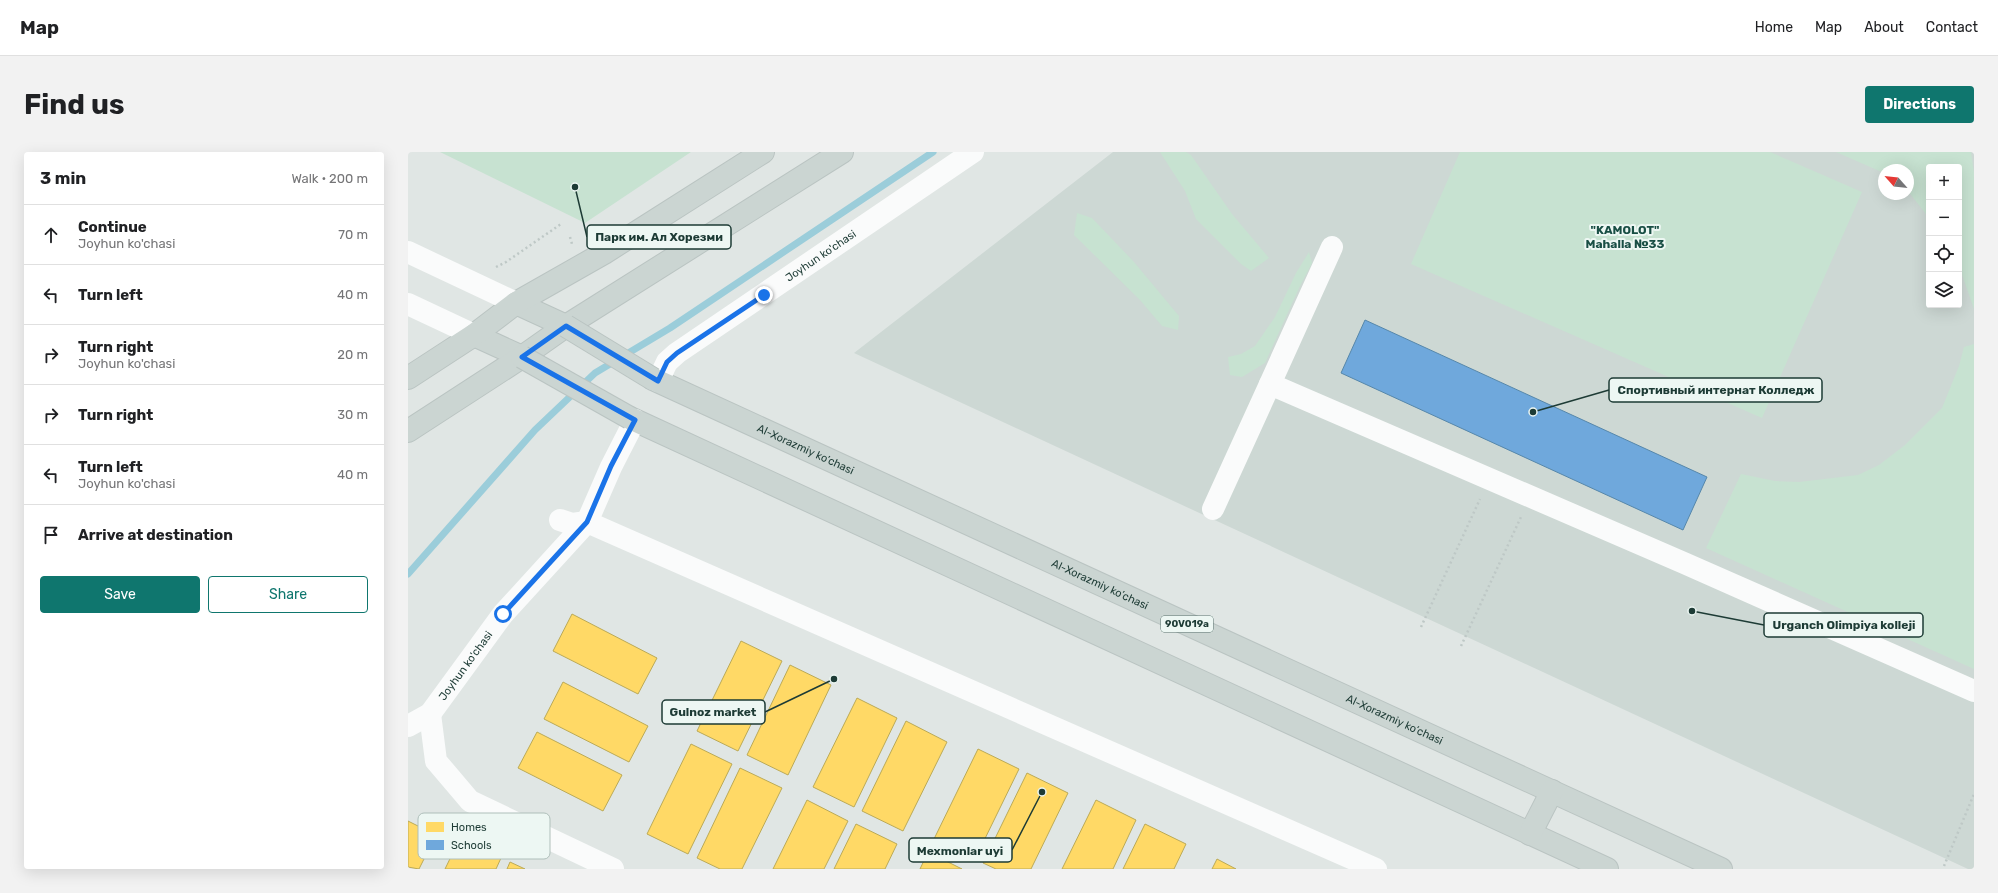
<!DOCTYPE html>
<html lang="en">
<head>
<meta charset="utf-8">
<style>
  :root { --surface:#fff; --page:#f2f2f2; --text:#202124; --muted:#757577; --line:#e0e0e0; --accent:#0f766e }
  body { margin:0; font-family:Rubik,sans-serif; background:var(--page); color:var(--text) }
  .controls { position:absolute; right:12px; top:12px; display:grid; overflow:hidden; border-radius:4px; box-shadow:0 4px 16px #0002 }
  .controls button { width:36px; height:36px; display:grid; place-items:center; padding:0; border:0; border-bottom:1px solid var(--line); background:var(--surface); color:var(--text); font:20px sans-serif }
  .compass { position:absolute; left:1470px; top:12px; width:36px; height:36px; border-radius:50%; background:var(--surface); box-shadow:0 4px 16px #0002; rotate:297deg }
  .stop { position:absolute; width:12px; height:12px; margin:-9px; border:3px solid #1a73e8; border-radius:50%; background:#fff }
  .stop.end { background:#1a73e8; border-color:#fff; box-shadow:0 1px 4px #0008 }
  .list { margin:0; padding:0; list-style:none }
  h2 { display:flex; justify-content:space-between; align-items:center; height:52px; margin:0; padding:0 16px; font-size:17px }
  h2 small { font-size:13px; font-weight:400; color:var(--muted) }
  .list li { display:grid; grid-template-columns:26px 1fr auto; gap:12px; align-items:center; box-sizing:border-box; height:60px; padding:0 16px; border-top:1px solid var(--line) }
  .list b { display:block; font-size:15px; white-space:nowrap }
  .list p { margin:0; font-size:13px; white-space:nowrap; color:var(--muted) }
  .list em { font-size:13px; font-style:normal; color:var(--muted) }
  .actions { display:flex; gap:8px; padding:12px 16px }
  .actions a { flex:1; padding:9px 0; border:1px solid var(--accent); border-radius:4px; text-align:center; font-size:14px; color:var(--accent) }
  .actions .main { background:var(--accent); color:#fff }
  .icon { flex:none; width:22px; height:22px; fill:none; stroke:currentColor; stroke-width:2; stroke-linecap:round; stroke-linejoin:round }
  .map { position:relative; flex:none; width:1566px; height:717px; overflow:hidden; border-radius:4px }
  header { display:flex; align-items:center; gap:24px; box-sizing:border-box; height:56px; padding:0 20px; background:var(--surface); border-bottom:1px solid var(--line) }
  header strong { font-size:19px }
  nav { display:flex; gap:22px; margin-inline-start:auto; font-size:14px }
  .intro { display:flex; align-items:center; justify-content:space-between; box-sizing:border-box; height:96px; padding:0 24px }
  h1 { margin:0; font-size:28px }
  .button { padding:10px 18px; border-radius:4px; background:var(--accent); color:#fff; font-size:14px; font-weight:700 }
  main { display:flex; gap:24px; padding:0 24px }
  aside { flex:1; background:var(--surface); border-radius:4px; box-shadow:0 4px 16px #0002 }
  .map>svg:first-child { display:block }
</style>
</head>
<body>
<header>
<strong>Map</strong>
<nav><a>Home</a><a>Map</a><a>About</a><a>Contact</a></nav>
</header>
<div class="intro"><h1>Find us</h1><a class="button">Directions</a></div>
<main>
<aside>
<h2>3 min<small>Walk · 200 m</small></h2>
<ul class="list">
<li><svg class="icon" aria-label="ahead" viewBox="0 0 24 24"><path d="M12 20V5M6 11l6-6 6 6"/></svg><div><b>Continue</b><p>Joyhun ko'chasi</p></div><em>70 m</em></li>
<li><svg class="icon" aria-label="left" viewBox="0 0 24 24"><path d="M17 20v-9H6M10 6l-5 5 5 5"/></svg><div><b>Turn left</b></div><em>40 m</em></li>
<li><svg class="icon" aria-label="right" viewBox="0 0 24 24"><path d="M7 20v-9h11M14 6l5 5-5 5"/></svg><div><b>Turn right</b><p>Joyhun ko'chasi</p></div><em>20 m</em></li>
<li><svg class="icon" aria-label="right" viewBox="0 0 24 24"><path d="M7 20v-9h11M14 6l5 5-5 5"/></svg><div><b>Turn right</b></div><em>30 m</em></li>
<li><svg class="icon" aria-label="left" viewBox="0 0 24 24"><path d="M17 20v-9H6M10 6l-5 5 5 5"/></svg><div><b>Turn left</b><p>Joyhun ko'chasi</p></div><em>40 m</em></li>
<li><svg class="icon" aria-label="arrive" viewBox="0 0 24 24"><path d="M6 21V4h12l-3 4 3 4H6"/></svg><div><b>Arrive at destination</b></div></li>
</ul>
<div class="actions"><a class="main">Save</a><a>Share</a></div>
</aside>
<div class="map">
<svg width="1566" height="717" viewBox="0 0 1566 717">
  <rect width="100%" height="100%" fill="#e0e6e4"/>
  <path fill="#cdd8d4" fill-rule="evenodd" d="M705,0H1566V717H1560L446,201ZM1521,15H1551V153H1521ZM1476,18H1500V42H1476Z"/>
  <g fill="#c7e2d1">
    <path d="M32,0H283L177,71Z"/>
    <path d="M752,0H778L783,3L824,62L861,106L843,119L833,112L788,67L777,39Z"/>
    <path d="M1052,0H1362L1454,40L1354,266L1003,112Z"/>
    <path d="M1428,0H1563L1566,21V157L1551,114V15H1521V66L1500,39V18H1476V21Z"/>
    <path d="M669,61L684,66L726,110L771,164L770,178L754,174L732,148L666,83Z"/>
    <path d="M901,100L904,111L892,134L857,211L834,225L822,223L820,205L833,202L847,194L867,165L888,121Z"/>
    <path d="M1566,192V517L1298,396L1333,322L1367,329L1391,330L1450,323L1471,313L1497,293L1534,256L1551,214L1556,195Z"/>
  </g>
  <g fill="#ffd966" stroke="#bbaa57">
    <path d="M164,462L249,506L230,542L145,499Z"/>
    <path d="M333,489L374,509L330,599L289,579Z"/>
    <path d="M382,513L423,533L380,623L339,603Z"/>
    <path d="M155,530L240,574L221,610L136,567Z"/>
    <path d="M449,546L489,566L446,655L405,635Z"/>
    <path d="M498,569L539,590L495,679L454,659Z"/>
    <path d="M129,580L214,623L195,659L110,616Z"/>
    <path d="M283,592L324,612L280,702L239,682Z"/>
    <path d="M570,597L611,617L567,707L526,687Z"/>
    <path d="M332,616L374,636L334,717H312L289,706Z"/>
    <path d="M619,621L660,641L623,717H588L575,711Z"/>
    <path d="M399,648L440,669L416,717H365Z"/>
    <path d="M688,648L728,668L705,717H654Z"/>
    <path d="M0,669L28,683L11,717L0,715Z"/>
    <path d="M448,672L489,692L477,717H426Z"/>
    <path d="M737,672L778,692L766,717H715Z"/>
    <path d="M52,686L93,706L88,717H37Z"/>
    <path d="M520,700L554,717H512Z"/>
    <path d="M809,707L828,717H804Z"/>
    <path d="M102,710L117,717H99Z"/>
  </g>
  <path fill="#6fa8dc" stroke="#5687aa" d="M957,168L1299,325L1275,378L933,221Z"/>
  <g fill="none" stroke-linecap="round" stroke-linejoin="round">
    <path stroke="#9bcdda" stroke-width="7" d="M0,422L127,278L187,221L262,176L525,0"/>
    <defs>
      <g id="major">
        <path d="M108,151L158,174"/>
        <path d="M66,183L114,205"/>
        <path d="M0,226L66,183L108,151L196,101L355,0"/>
        <path id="s3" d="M245,227L1313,717"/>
        <path d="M222,266L1199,717"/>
        <path d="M0,279L114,205L158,174L434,0"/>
        <path d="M1122,682L1144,639"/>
      </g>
    </defs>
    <use href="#major" stroke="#bac4c2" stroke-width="24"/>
    <g stroke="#bec8c6" stroke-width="2.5" stroke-dasharray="2 3" stroke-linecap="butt">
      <path d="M162,85L164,92"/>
      <path d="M88,115L98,110L153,72"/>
      <path d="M1013,475L1072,347"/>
      <path d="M1053,494L1113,365"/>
      <path d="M1536,714L1566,642"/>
    </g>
    <g stroke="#fafbfb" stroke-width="22">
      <path d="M0,100L108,151"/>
      <path d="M0,152L66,183"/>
      <path id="s1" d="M250,229L259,210L269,201L565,0"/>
      <path d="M862,232L924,95"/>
      <path d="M805,357L862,232L1276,411L1566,539"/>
      <path d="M152,368L164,372L179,370L968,717"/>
      <path d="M22,562L28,609L62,649L205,717"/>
      <path id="s2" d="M0,574L22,562L95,462L179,370L203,315L227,268"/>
    </g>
    <use href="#major" stroke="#cbd5d2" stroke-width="22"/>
    <defs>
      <g id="major-bridge">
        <path d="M158,174L245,227"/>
        <path d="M114,205L222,266"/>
      </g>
    </defs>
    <use href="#major-bridge" stroke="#bac4c2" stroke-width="24" stroke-linecap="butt"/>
    <use href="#major-bridge" stroke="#cbd5d2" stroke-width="22"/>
  </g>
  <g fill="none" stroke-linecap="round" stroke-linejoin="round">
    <path stroke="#1a73e8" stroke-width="5" d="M95,462L179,370L203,314L227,268L114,205L158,174L250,229L259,210L269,201L356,143"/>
  </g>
  <g text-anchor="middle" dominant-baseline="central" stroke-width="4" stroke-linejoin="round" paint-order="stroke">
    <rect fill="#edf7f3" stroke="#5b736e" stroke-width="1" x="753" y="464" width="52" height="16" rx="3"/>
    <g font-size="10" font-weight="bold" fill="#1d3b35">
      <text x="779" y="472">90V019a</text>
    </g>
    <g font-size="11" fill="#1d3b35" stroke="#edf7f3">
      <text stroke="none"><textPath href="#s1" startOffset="208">Joyhun ko'chasi</textPath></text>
      <text stroke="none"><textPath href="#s3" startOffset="168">Al-Xorazmiy ko’chasi</textPath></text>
      <text stroke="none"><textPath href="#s3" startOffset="492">Al-Xorazmiy ko’chasi</textPath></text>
      <text stroke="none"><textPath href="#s2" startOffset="85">Joyhun ko'chasi</textPath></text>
      <text stroke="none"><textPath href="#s3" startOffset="816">Al-Xorazmiy ko’chasi</textPath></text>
    </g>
    <g font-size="12" font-weight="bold" fill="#184e44" stroke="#edf7f3">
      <text x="1217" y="78">"KAMOLOT"<tspan x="1217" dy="14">Mahalla №33</tspan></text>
    </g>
  </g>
  <rect x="10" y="661" width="132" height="46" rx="6" fill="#edf7f3" stroke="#afbfba" stroke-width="1"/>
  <rect x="18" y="670" width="18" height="10" fill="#ffd966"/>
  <rect x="18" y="688" width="18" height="10" fill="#6fa8dc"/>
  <g font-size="11" fill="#1d3b35">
    <text x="43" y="679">Homes</text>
    <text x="43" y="697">Schools</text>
  </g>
  <path fill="none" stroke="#1d3b35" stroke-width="1.5" d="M167 35L179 85M1125 260L1201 238M1284 459L1356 473M426 527L357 560M634 640L604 698"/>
  <g fill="#1d3b35" stroke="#edf7f3" stroke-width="1.5">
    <circle cx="167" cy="35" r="4"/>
    <circle cx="1125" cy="260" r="4"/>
    <circle cx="1284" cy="459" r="4"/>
    <circle cx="426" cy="527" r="4"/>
    <circle cx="634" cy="640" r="4"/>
  </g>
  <g fill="#edf7f3" stroke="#1d3b35" stroke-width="1.5">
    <rect x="179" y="73" width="144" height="24" rx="4"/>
    <rect x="1201" y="226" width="213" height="24" rx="4"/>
    <rect x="1356" y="461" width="159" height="24" rx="4"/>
    <rect x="254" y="548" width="103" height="24" rx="4"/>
    <rect x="501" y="686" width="103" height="24" rx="4"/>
  </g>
  <g font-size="12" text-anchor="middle" font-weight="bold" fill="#1d3b35">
    <text x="251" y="89">Парк им. Ал Хорезми</text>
    <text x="1308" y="242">Спортивный интернат Колледж</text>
    <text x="1436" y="477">Urganch Olimpiya kolleji</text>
    <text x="305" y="564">Gulnoz market</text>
    <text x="552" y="703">Mexmonlar uyi</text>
  </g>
</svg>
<div class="controls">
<button>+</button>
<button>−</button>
<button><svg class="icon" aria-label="locate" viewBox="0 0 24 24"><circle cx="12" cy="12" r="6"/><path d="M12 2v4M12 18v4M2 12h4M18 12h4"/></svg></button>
<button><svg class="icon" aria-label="layers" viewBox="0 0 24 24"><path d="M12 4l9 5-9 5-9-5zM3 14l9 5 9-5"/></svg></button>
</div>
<svg class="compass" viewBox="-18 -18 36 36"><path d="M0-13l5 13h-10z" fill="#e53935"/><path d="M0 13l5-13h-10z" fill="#757577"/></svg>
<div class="stop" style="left:95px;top:462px"></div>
<div class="stop end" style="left:356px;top:143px"></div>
</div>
</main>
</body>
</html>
